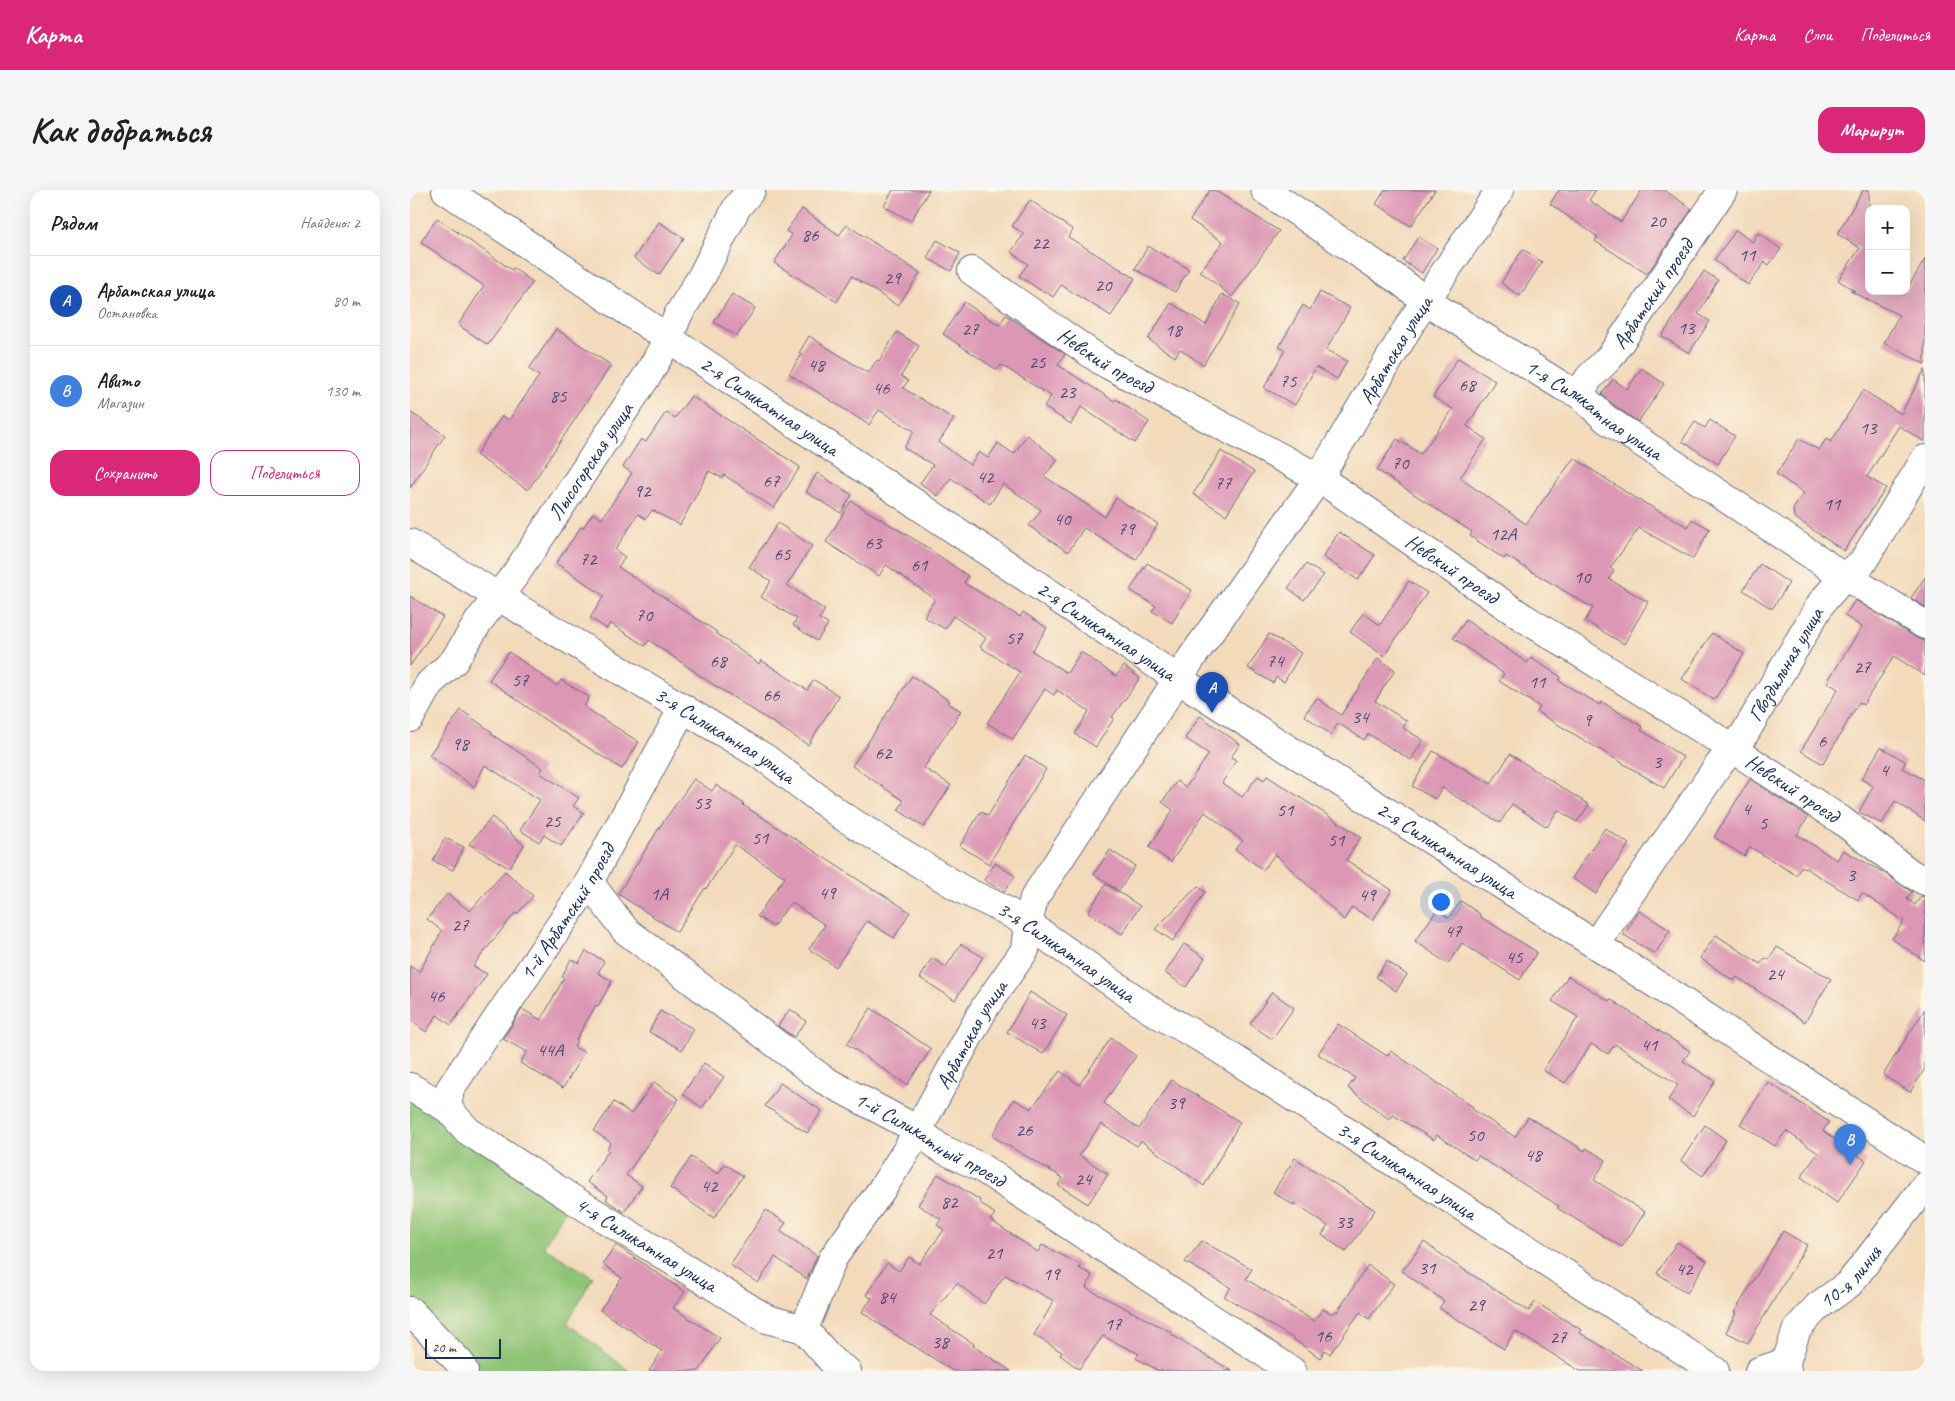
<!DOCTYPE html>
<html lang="ru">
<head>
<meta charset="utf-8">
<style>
  :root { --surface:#fff; --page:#f6f6f6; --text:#202124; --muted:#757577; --line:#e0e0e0; --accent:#db2777 }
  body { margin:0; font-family:Caveat,sans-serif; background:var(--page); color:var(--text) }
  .controls { position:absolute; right:15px; top:15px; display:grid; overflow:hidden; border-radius:10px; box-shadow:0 5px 20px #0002 }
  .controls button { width:45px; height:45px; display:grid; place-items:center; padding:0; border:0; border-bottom:1px solid var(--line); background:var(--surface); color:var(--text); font:25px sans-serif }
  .scale { position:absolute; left:15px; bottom:12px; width:76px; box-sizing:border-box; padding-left:5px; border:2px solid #1b2f5e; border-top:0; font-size:14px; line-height:18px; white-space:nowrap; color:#1b2f5e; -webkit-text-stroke:4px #fcf5e5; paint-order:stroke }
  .you { position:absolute; left:1030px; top:711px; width:18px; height:18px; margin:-12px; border:4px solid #fff; border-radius:50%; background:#1a73e8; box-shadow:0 0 0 8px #1a73e833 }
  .badge { display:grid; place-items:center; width:32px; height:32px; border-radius:50%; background:var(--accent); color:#fff; font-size:16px; font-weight:700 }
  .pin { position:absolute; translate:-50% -41px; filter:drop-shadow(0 1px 2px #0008) }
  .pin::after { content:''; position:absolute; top:26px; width:18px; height:15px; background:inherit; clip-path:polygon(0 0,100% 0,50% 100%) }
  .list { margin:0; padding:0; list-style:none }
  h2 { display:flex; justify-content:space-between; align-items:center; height:65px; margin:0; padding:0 20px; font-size:21px }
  h2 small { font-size:16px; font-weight:400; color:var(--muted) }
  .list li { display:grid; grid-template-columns:32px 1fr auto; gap:15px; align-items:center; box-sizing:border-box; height:90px; padding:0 20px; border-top:1px solid var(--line) }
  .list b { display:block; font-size:19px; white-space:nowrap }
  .list p { margin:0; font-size:16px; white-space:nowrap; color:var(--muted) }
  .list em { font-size:16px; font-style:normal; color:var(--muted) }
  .actions { display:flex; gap:10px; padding:15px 20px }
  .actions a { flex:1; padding:11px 0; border:1px solid var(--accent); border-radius:15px; text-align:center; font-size:18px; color:var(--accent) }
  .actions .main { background:var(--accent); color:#fff }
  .map { position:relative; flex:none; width:1515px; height:1181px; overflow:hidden; border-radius:15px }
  header { display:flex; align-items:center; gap:30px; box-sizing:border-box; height:70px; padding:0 25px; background:var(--accent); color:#fff }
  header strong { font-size:24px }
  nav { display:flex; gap:28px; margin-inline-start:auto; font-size:18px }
  .intro { display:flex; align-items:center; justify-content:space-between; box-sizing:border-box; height:120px; padding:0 30px }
  h1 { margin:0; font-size:35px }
  .button { padding:12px 22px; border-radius:15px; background:var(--accent); color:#fff; font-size:18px; font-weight:700 }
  main { display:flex; gap:30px; padding:0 30px }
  aside { flex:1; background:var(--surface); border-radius:15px; box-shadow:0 5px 20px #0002 }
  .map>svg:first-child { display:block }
</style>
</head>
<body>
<header>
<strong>Карта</strong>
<nav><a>Карта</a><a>Слои</a><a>Поделиться</a></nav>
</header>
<div class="intro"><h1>Как добраться</h1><a class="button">Маршрут</a></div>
<main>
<aside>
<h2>Рядом<small>Найдено: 2</small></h2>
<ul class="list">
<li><span class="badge" style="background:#1a4fb4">A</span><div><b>Арбатская улица</b><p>Остановка</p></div><em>80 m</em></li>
<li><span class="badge" style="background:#3f7fe0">B</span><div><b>Авито</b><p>Магазин</p></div><em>130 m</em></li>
</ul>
<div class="actions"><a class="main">Сохранить</a><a>Поделиться</a></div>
</aside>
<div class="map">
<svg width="1515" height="1181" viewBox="0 0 1515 1181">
  <rect width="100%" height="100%" fill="#fcf5e5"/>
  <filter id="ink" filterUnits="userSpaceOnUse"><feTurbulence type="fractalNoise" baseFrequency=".02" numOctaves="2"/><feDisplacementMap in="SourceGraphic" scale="10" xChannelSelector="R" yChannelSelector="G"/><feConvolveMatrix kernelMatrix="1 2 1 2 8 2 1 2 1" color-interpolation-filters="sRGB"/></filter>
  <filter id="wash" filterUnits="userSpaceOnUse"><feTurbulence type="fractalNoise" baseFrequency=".0096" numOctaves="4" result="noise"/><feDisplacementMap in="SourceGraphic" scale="20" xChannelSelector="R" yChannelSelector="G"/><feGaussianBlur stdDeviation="1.12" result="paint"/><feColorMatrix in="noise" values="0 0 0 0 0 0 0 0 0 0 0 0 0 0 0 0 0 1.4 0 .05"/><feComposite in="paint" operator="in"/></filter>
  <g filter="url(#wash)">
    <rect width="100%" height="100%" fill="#f3dabb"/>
    <path fill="#8fc476" stroke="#557a6a" d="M0,904L158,1015L133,1057L183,1087L157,1133L219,1181H63L5,1112L0,1104Z"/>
    <g id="blocks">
      <g fill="#db97b4">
        <path d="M483,0H519L501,31L474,16Z"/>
        <path d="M800,0H804L869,41L822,107L790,81L813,52L780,30Z"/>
        <path d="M975,0H1025L1001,36L966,14Z"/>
        <path d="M1149,0H1186L1179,10L1211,32L1232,0H1254L1282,19L1237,84L1185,51L1188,47L1140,14Z"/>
        <path d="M1453,0H1459V101H1496L1515,69V174L1474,153L1489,125L1440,101H1445L1428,90L1450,58L1427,44Z"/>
        <path d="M620,10L663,40L658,47L725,88L701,126L651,95L643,107L634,101L633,102L609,86L618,74L601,62L614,44L602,36Z"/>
        <path d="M392,19L429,45L437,35L510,83L488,116L442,86L427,112L364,73L382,45L376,41Z"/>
        <path d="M27,28L102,80L103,78L123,92L78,155L48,135L74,96L11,52Z"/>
        <path d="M249,32L274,48L249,85L224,68Z"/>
        <path d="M1326,40L1342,52L1348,43L1371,59L1359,75L1355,72L1338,95L1304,70Z"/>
        <path d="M1008,47L1027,58L1012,83L993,71Z"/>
        <path d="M527,50L550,63L541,81L517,68Z"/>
        <path d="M738,56L779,79L765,102L725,79Z"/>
        <path d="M1113,59L1132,72L1110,106L1091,93Z"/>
        <path d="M1294,81L1308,90L1288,124L1300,131L1279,163L1252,146Z"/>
        <path d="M910,102L940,118L916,160L937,171L927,189L906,177L885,215L854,198L875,160L869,157L893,115L900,120Z"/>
        <path d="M322,104L345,118L327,146L304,132Z"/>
        <path d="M812,104L830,114L793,175L770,159L765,167L738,149L761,113L796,135Z"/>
        <path d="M554,112L589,135L596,125L655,164L648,175L704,211L706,209L739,232L725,253L671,217L661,234L634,217L641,206L591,175L587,180L533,144Z"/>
        <path d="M146,139L201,175L118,300L66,265L92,226L99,230L129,186L119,179Z"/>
        <path d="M487,142L509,156L491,186L498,191L493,198L544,229L529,252L560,275L569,262L578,268L588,253L604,264L617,245L648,270L634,286L695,327L706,308L748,334L726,370L674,338L658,362L619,336L631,320L593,294L580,314L541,288L528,306L510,293L523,275L494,258L504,241L469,220L459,235L379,184L392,164L389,163L399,146L458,183L467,170L469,171Z"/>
        <path d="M1048,168L1085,191L1057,236L1076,249L1050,288L1116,334L1164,268L1222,306L1278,337L1282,329L1300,339L1283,369L1229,338L1200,378L1204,381L1199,389L1238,412L1214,454L1175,431L1183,418L1096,366L1094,369L1060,346L1062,342L967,280L987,249L1011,264L1043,219L1023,207Z"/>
        <path d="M1232,178L1254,194L1228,232L1205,216L1192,204L1203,189L1217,199Z"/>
        <path d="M1515,179V252L1489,236L1457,287L1476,298L1434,361L1384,327L1383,319L1394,303L1366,284L1389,249L1409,260L1416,249L1421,252L1453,200L1491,224Z"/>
        <path d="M281,206L390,277L364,318L314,285L312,288L299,281L270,335L242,320L236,329L228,324L205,360L215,367L208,377L307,442L306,443L349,474L351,470L397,500L404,490L429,506L398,555L301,493L239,450L235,456L200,433L197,439L180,428L194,406L146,373L171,337L173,338L183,323L192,329L222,283L213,277L231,249L236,252L256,222L265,228Z"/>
        <path d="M0,222L35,245L0,298Z"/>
        <path d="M1300,230L1325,246L1308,274L1272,251L1285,232L1295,238Z"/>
        <path d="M811,261L844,282L816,325L783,304Z"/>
        <path d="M407,283L442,305L431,323L396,302Z"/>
        <path d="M441,311L512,354L558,386L554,393L610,427L613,422L637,438L622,461L657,483L671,462L706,486L714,476L730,488L702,527L704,528L686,557L665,544L679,521L647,500L644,505L635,499L603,549L577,533L610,482L570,457L576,448L543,426L535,439L514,427L525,409L476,375L469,386L416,352Z"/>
        <path d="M368,333L402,356L377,395L415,420L409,429L418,434L407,451L383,435L387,429L351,407L361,391L339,377Z"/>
        <path d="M929,342L965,365L948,390L913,367Z"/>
        <path d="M737,373L782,400L762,433L742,421L746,416L720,400Z"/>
        <path d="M896,374L914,385L894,410L878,398Z"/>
        <path d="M1350,374L1379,393L1362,419L1333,400Z"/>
        <path d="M1515,387V417L1501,408Z"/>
        <path d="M999,391L1017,403L974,466L940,442L953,423L970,435Z"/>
        <path d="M0,406L33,427L0,476Z"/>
        <path d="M1445,410L1507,448L1515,451V486L1484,466L1453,515L1449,512L1413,574L1391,561L1428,499L1417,492L1452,437L1435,426Z"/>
        <path d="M1056,430L1117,473L1121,468L1151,487L1149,491L1190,515L1192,512L1233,537L1231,540L1273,567L1254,598L1127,522L1130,517L1089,491L1094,484L1043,448Z"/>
        <path d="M1302,443L1334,464L1304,510L1272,489Z"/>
        <path d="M859,444L891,463L874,492L866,487L863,493L838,478Z"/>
        <path d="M99,462L147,496L151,490L179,507L174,517L229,552L212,579L144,536L79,490Z"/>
        <path d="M968,468L985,480L965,511L997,531L993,538L1013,550L1001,570L958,544L954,550L928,533L921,545L894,525L907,508L931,525Z"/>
        <path d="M502,486L540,511L538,513L551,521L514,578L541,595L514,637L488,620L494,611L442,576Z"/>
        <path d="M51,520L82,542L81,544L133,578L130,583L169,608L163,616L174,623L151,656L134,645L129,652L110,640L130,610L75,575L64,597L19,565Z"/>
        <path d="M790,526L830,554L821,567L826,570L812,593L832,607L848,586L854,590L857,586L951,647L936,670L982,700L963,730L942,717L934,730L865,664L853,680L825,659L833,651L795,622L761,672L739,657L763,620L752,612L767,591L776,597L799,564L775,548Z"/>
        <path d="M1471,557L1496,572L1492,578L1515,590V631L1485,611L1472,634L1449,622L1463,596L1451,589Z"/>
        <path d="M1023,561L1081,594L1100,564L1179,615L1167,632L1148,620L1137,637L1102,614L1090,633L1032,598L1025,609L1002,596Z"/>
        <path d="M615,565L636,579L579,674L550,656L571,621L578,626Z"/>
        <path d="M284,589L302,601L306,595L334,614L333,615L464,700V699L500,722L484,748L457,731L426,777L399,759L415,735L381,712L363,737L347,726L375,687L325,655L296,699L295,698L267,742L208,704L251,635Z"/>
        <path d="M1340,589L1398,627L1387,645L1427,670L1433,660L1476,684L1502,702L1497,709L1505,715L1511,706L1515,707V771L1482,749L1494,731L1452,703L1448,710L1392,676L1386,685L1340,657L1334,666L1304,647Z"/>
        <path d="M82,627L114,655L99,678L59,654Z"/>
        <path d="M1195,638L1219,654L1186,704L1162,688Z"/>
        <path d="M35,648L54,657L43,680L23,671Z"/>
        <path d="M700,660L725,676L709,701L684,684Z"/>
        <path d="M585,673L605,686L594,702L574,690Z"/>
        <path d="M95,681L123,706L107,724L105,723L63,776L77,784L41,835L27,825L16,842L0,830V776L9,782L32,741L17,729L37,704L60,721Z"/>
        <path d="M696,694L730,716L712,744L678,722Z"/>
        <path d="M788,696L795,702L763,751L745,739Z"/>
        <path d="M1051,711L1070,724L1069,726L1127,762L1110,790L1052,753L1038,774L1005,751L1027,720L1039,728Z"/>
        <path d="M1229,721L1260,740L1245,764L1214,745Z"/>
        <path d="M1306,745L1350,774L1355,768L1359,770L1367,757L1421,789L1395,832L1327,787L1324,791L1290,768Z"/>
        <path d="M551,754L573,767L545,810L510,788L522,768L536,777Z"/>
        <path d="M774,754L795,768L776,797L755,783Z"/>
        <path d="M176,761L194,771L188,783L202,791L188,816L186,815L166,850L167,851L164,857L174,862L153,898L110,873L117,862L93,849L112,819L131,830L154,788L152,787L161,769L169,773Z"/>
        <path d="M977,771L997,785L986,801L966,787Z"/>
        <path d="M1158,786L1199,811L1200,809L1280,861L1273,871L1305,891L1283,926L1258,910L1268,895L1205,854L1198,864L1181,854L1155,893L1133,880L1168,827L1142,811Z"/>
        <path d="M620,802L657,825L633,864L597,842Z"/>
        <path d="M862,802L884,818L862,849L840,834Z"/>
        <path d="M461,818L521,859L497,895L437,854Z"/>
        <path d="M380,819L396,831L384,847L368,836Z"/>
        <path d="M1515,819V879L1500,902L1473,885Z"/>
        <path d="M250,821L284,839L272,860L239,842Z"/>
        <path d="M928,834L977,866L981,861L1063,917L1062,919L1105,947L1118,927L1175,961L1176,958L1196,970L1184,990L1235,1022L1212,1057L1147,1018L1149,1016L1068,966L1065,970L1027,945L1024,950L983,925L980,930L938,898L945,888L908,864Z"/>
        <path d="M701,848L726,866L694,913L729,939L762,890L830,932L794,996L731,951L727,956L691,934L669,965L698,984L678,1014L648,995L653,988L582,946L604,909L621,919L650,881L669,895Z"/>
        <path d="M294,873L314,887L292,918L273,904Z"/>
        <path d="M244,892L269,909L216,985L232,996L214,1022L196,1010L198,1006L177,992L199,960L197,959L201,953L184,941L204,912L221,924Z"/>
        <path d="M1358,892L1419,932L1413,941L1456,971L1427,1013L1391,987L1408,963L1376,941L1365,956L1330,934Z"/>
        <path d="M370,893L412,921L397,943L355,916Z"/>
        <path d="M1295,935L1316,950L1293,986L1271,971Z"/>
        <path d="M281,967L308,984L315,974L333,986L304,1028L260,998Z"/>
        <path d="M885,968L965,1020L936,1062L912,1045L918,1036L884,1013L883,1015L863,1002Z"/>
        <path d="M528,984L570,1010L569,1012L585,1024L580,1030L628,1062L632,1055L671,1075L669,1078L682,1085L676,1098L761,1142L760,1143L776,1154L822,1181H749L726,1168L729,1164L693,1146L669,1179L650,1165L652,1162L624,1145L644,1111L595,1085L574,1114L547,1093L520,1125L564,1154L563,1156L601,1181H543L501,1154V1155L452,1122L462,1108L456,1105L477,1073L489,1081L499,1067L509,1074L534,1040L527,1035L531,1029L508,1015Z"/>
        <path d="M356,1020L376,1033L370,1041L407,1066L397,1089L365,1067L348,1093L320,1075Z"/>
        <path d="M1373,1041L1397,1055L1338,1153L1316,1142L1326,1123H1324Z"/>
        <path d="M792,1051L842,1079L836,1089L904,1131L913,1119L923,1124L925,1121L927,1122L958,1075L984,1094L959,1129L950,1122L920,1164L915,1160L910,1168L882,1148L814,1106L821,1098L775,1072Z"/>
        <path d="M1014,1052L1042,1072L1119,1121L1125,1112L1172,1140L1170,1143L1233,1181H1170L1105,1141L1094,1159L1029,1118L1034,1111L992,1081Z"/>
        <path d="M1267,1052L1297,1071L1277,1103L1247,1083Z"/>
        <path d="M206,1055L275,1102L263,1118L310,1148L289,1181H239L252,1161L190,1120L212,1088L193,1074Z"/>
      </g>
    </g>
  </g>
  <g filter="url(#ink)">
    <use href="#blocks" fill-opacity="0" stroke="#676b7f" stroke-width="1"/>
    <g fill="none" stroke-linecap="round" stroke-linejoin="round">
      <defs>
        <g id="minor">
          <path id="s1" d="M36,0L768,489L1186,755L1515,970"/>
          <path id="s2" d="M855,0L990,91L1016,111L1152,196L1169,204L1196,229L1414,373L1433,388L1445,392L1515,435"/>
          <path id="s3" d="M562,81L693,172L909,288L1114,428L1303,546L1431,630L1500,683L1515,691"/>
          <path id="s4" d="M1169,204L1179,188L1200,167L1313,0"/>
          <path id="s5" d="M0,353L355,568L432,626L553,700L593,719L618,734L741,820L800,853L1305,1181"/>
          <path id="s6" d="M0,528L19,494L44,471L69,431L105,385L239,183L259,148L268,125L292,86L327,17L341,0"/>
          <path id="s7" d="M179,692L215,740L414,890L508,940L530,958L570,977L882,1181"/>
          <path id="s8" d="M1186,755L1198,736L1308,576L1335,543L1412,412L1433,388L1452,373L1515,269"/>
          <path id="s9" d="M0,897L37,918L58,941L164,1010L357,1129L394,1139L423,1172L437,1181"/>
          <path id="s10" d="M37,918L40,899L179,692L273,518"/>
          <path d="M0,1121L51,1174L54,1181"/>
          <path id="s11" d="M394,1139L423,1068L472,999L498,958L575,817L615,760L618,734L624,708L783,466L909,288L1002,131L1090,0"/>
          <path d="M1349,1181L1376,1172"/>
          <path id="s12" d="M1377,1181L1376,1172L1387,1139L1408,1116L1439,1094L1515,996"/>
        </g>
      </defs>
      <use href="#minor" stroke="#676b7f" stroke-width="30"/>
      <use href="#minor" stroke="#fff" stroke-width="28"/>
    </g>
  </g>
  <g text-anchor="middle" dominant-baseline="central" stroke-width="4" stroke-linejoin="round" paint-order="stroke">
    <g font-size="19" fill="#4b4974">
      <text x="1247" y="31">20</text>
      <text x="400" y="45">86</text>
      <text x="630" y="53">22</text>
      <text x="1337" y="65">11</text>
      <text x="482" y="88">29</text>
      <text x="693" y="95">20</text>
      <text x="1276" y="138">13</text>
      <text x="560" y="139">27</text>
      <text x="763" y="140">18</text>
      <text x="627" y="172">25</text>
      <text x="406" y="175">48</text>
      <text x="878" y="191">75</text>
      <text x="1057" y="195">68</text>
      <text x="471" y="198">46</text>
      <text x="657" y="202">23</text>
      <text x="148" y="206">85</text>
      <text x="1458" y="238">13</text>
      <text x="990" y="273">70</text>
      <text x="575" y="287">42</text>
      <text x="361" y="291">67</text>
      <text x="813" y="293">77</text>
      <text x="232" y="301">92</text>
      <text x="1422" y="314">11</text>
      <text x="652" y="329">40</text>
      <text x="716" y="339">79</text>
      <text x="1093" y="344">12А</text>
      <text x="463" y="353">63</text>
      <text x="372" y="364">65</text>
      <text x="178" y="369">72</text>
      <text x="509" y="375">61</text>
      <text x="1172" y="387">10</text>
      <text x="234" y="425">70</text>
      <text x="604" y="448">57</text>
      <text x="308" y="471">68</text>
      <text x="865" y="471">74</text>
      <text x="1452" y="477">27</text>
      <text x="110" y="490">57</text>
      <text x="1127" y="492">11</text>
      <text x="361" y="505">66</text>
      <text x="950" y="527">34</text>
      <text x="1177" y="530">9</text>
      <text x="1412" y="551">6</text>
      <text x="50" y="554">98</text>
      <text x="473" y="563">62</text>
      <text x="1247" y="572">3</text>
      <text x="1474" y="580">4</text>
      <text x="292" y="613">53</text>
      <text x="1336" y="619">4</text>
      <text x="875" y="620">51</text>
      <text x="142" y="631">25</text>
      <text x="1353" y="633">5</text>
      <text x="350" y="648">51</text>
      <text x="926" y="650">51</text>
      <text x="1441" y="685">3</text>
      <text x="417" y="703">49</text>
      <text x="249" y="704">1А</text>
      <text x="957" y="705">49</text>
      <text x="50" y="735">27</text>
      <text x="1043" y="741">47</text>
      <text x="1104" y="767">45</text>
      <text x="1365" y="784">24</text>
      <text x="26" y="806">46</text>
      <text x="627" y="833">43</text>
      <text x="1239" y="855">41</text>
      <text x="140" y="860">44А</text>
      <text x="766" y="913">39</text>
      <text x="614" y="940">26</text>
      <text x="1065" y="945">50</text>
      <text x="1123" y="965">48</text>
      <text x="673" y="989">24</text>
      <text x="299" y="996">42</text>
      <text x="539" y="1012">82</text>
      <text x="934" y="1032">33</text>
      <text x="584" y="1063">21</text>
      <text x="1017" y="1078">31</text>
      <text x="1274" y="1079">42</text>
      <text x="641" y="1084">19</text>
      <text x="477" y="1107">84</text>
      <text x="1066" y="1115">29</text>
      <text x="703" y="1134">17</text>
      <text x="913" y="1146">16</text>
      <text x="1148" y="1147">27</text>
      <text x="530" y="1152">38</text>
    </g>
    <g font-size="21" fill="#1b2f5e" stroke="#fcf5e5">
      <text stroke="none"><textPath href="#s4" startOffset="125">Арбатский проезд</textPath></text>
      <text stroke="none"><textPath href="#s11" startOffset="1150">Арбатская улица</textPath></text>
      <text stroke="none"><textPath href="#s3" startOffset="161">Невский проезд</textPath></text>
      <text stroke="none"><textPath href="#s1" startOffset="389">2-я Силикатная улица</textPath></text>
      <text stroke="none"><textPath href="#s2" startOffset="396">1-я Силикатная улица</textPath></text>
      <text stroke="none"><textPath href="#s6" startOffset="315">Лысогорская улица</textPath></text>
      <text stroke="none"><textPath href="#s3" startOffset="566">Невский проезд</textPath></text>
      <text stroke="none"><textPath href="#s1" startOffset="794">2-я Силикатная улица</textPath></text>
      <text stroke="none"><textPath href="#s8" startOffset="339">Гвоздильная улица</textPath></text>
      <text stroke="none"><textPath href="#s5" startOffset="369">3-я Силикатная улица</textPath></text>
      <text stroke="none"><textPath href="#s3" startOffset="971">Невский проезд</textPath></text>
      <text stroke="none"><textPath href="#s1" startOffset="1199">2-я Силикатная улица</textPath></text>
      <text stroke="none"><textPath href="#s10" startOffset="232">1-й Арбатский проезд</textPath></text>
      <text stroke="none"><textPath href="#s5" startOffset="774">3-я Силикатная улица</textPath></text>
      <text stroke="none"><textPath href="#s11" startOffset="340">Арбатская улица</textPath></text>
      <text stroke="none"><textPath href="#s7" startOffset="431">1-й Силикатный проезд</textPath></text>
      <text stroke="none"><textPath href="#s5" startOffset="1179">3-я Силикатная улица</textPath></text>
      <text stroke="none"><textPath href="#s9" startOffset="285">4-я Силикатная улица</textPath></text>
      <text stroke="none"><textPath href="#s12" startOffset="119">10-я линия</textPath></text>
    </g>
  </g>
</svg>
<div class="controls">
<button>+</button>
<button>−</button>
</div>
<div class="scale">20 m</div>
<div class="you"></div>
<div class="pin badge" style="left:802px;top:523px;background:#1a4fb4">A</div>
<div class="pin badge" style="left:1440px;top:975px;background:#3f7fe0">B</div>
</div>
</main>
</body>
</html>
